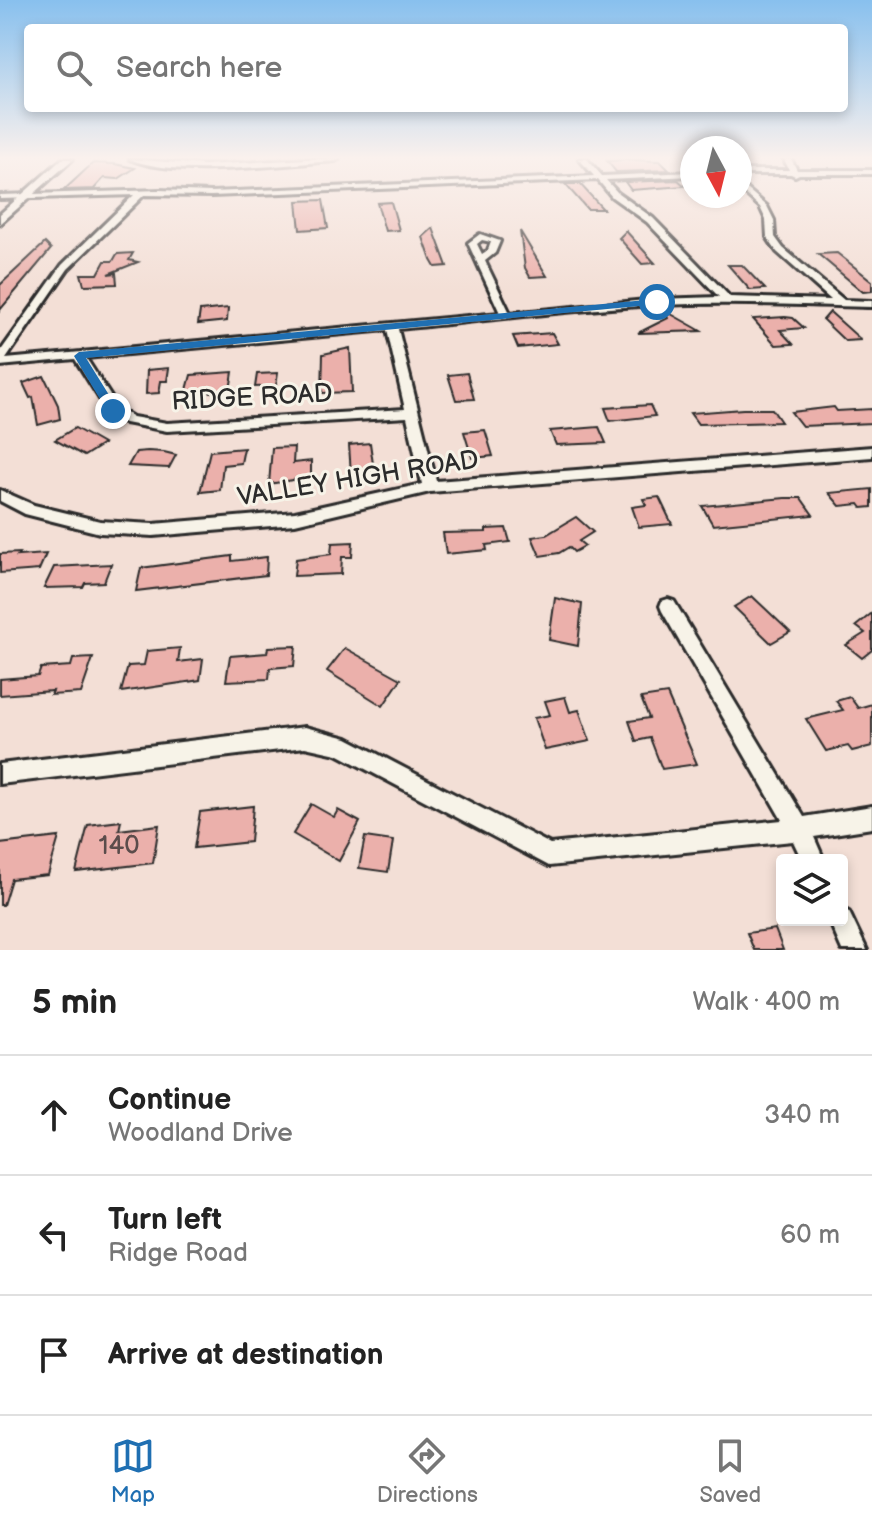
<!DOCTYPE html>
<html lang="en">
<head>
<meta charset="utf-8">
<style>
  :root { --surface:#fff; --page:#f6f6f6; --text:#222; --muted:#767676; --line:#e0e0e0; --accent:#1f6fb2 }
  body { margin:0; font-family:"Balsamiq Sans",sans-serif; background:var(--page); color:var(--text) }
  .controls { position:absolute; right:24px; bottom:24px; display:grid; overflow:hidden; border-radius:8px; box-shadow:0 4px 12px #0003 }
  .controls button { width:72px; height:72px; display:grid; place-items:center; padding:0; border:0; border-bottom:2px solid var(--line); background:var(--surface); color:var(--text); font:40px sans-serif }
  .compass { position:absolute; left:680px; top:136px; width:72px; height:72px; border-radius:50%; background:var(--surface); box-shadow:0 4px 12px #0003; rotate:173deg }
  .stop { position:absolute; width:24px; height:24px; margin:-18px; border:6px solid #1f6fb2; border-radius:50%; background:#fff }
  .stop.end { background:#1f6fb2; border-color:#fff; box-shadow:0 2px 8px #0008 }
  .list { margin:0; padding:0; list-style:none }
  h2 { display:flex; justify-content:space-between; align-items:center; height:104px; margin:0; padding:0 32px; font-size:34px }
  h2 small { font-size:26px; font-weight:400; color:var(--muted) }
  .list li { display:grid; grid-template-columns:52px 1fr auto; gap:24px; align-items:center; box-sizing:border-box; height:120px; padding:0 32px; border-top:2px solid var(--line) }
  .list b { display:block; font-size:30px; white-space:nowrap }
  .list p { margin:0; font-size:26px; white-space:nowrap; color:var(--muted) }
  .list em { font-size:26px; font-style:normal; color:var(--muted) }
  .icon { flex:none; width:44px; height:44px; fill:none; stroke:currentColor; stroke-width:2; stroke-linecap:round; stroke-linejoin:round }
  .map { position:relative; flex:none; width:872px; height:950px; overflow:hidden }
  .search { position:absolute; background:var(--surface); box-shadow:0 4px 12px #0003; left:24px; right:24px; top:24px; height:88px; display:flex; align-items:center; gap:20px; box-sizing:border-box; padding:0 28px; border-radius:8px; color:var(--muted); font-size:30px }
  .sheet { height:464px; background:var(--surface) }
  nav { display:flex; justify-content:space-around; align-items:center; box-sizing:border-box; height:112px; border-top:2px solid var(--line); background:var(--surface); font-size:22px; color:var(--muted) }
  nav a { display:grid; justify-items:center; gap:4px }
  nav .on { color:var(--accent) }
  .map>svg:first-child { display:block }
</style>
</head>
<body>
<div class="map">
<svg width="872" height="950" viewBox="0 0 872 950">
  <rect width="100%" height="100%" fill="#f3dfd6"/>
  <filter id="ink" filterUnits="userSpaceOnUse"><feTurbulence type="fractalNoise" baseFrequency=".0125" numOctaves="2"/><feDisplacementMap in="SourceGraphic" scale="16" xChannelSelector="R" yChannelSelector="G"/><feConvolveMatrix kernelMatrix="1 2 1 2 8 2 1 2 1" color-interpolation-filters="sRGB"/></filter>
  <g filter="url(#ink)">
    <g fill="#ebb0ab" stroke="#2b2b2b" stroke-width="2">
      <path d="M630,160L660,161L669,170L616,172L607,161Z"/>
      <path d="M93,163L115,164L135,168L118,179L104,178L94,189L64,190Z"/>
      <path d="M678,180L685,186L631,190L625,182Z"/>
      <path d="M565,184H580L603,209H587Z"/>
      <path d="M323,200L328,228L300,230L297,201Z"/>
      <path d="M391,202L399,230L385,231L377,203Z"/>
      <path d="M433,228L447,266L435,267L431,260L423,237Z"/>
      <path d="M520,231L547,276L530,277L525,268Z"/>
      <path d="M626,231L646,253L655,263L642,264L619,238Z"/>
      <path d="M45,243L51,249L0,310V285Z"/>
      <path d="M133,253L129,260L138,262L108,274L116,273L117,284L84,285L81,274H98L105,261H113L117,254Z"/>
      <path d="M837,253L872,281V291L863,292L818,254Z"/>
      <path d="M728,265H742L765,289L750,290Z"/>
      <path d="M228,308L227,321L198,324L200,311Z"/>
      <path d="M662,309L696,328L701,331L638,333L668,318Z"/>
      <path d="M830,312L859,338L860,340L845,341L823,320Z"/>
      <path d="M785,317L793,318L804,328L780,330L793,344L776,345L753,319Z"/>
      <path d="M552,333L558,344L518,348L513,336Z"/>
      <path d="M350,348L352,392L322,393L323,354Z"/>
      <path d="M169,368L167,381H161L159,393L146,394L147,370Z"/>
      <path d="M233,372L230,390L199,393L197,400L184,401L191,375Z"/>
      <path d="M278,373L276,386L255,387L257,374Z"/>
      <path d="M467,373L474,399L456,400L448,375Z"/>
      <path d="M44,376L58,405L60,419L38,425L33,397L30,398L23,383Z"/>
      <path d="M650,405L655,416L610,421L605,408Z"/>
      <path d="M834,407L837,411L872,409V423L802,426L791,412Z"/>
      <path d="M743,409H772L781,422L698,424L690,413Z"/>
      <path d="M599,427L606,443L556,445L550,431Z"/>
      <path d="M75,428L103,444L84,456L55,440Z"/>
      <path d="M485,430L493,456L472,458L464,432Z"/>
      <path d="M370,443L374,471L351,474L349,445Z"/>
      <path d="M294,447L293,463L311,461V477L269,484L272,448Z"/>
      <path d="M244,448L241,463L223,465L220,490L200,492L210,451Z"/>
      <path d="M148,451L164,452L176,455L169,468L128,466L136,452Z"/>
      <path d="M872,489V507L862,508L859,504L840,506L829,493Z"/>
      <path d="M659,497L672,524L639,527L632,507L646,505L643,499Z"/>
      <path d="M785,498H801L813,515L713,525L702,506Z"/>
      <path d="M576,517L593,532L579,541L585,546L574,552L569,547L559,553L540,556L532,537L546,535Z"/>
      <path d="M506,528L510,542L486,545L487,550L446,554L443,533L486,532V529Z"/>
      <path d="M353,542L352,557H342L341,574L294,576L296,559L331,554L332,543Z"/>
      <path d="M19,553L17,556L46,554L39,570L0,573V554Z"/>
      <path d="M232,556V561L267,557L266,575L136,591L141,568Z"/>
      <path d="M111,564L104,582L85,583L83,587L44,588L54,567Z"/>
      <path d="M752,596L790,632L771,643L734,607Z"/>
      <path d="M555,598L582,604L578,646L549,640Z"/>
      <path d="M872,613V650L862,658L846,645L865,633L856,626Z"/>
      <path d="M296,646L294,666L270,668L269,679L226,681L230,656L267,653L268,647Z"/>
      <path d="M180,648L178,662L203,659L200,680L121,692L128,666L144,665L147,651Z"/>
      <path d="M345,648L401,679L383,706L327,671Z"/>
      <path d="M93,658L81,693L51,695L53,691L0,695V679L38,676L41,668L71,666L73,659Z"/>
      <path d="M667,694L697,764L662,769L650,738L636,741L629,721L649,718L641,698Z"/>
      <path d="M565,697L570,712L579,710L590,741L545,750L534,718L550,715L545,701Z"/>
      <path d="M850,697L858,708L872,704V746L852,751L848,746L826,751L806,719L843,710L836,701Z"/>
      <path d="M311,804L334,817L338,810L360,822L339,861L293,834Z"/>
      <path d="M253,806L250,842L194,848L200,812Z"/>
      <path d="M121,821L119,830L159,825L153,863L76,872L88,825Z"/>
      <path d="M59,837L48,875L11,879L3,905H0V844Z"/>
      <path d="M365,837L393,841L388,872L359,868Z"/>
      <path d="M775,929L783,950H754L747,933Z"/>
    </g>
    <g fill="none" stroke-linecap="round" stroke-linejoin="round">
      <defs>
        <g id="minor">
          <path d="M130,159L204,165L306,159H339L335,161C284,164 175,179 130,159Z"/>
          <path d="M579,159H587L602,176L692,172V176L606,180L618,193L653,218L730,297L831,300L777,252L767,237L766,220L760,207L740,189V183L767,206L774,220L775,237L783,248L844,300L872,301V307C803,305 730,302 659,305C572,309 485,321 398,329L436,481L872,447V457L430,492L295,524L153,536L100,533L25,514L0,501V490L34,505L100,521L153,524L295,512L422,484L407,417L167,431L125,423L109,414L75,359L0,366V352L62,265L134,195L0,199V195L160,190L211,192L594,176ZM598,180L612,197L647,222L719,297L657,299L510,313L485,261L495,253L500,241L480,234L468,243L500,313L6,359L68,269L144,195L211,196ZM482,240L491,242L488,250L482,254L477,244ZM387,330L405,409L167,423L133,417L118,408L86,358Z"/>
          <path d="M784,159H791L797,170H872V174H799L795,176L791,174H740V170H789Z"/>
          <path d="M668,599L674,601L804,817L872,806V828L814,837L824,860H802L793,841L549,866L337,754L305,747L0,784V764L305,727L347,738L550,844L782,820L662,611L660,606L662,601Z"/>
          <path d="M842,908L849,912L867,950H842L829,920H842Z"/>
        </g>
        <path id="secondary" d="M62,159H73L0,224V214Z"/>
      </defs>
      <use href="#minor" stroke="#2b2b2b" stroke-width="6"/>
      <use href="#secondary" stroke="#2b2b2b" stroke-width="6"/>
      <use href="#minor" fill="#f7f3e8" fill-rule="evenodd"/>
      <use href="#secondary" fill="#f7f3e8" fill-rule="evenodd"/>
    </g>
  </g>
  <linearGradient id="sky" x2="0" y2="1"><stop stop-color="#88c0ee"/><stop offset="0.54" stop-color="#faf1ed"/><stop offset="1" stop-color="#faf1ed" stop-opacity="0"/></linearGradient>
  <rect width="872" height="292" fill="url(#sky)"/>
  <path fill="#1f6fb2" d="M657,299L661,304L86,358L119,411L113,415L109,414L74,356L79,352Z"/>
  <g text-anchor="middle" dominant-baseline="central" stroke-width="6" stroke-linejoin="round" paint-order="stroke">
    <g font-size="26" fill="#2b2b2b" stroke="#f7f3e8">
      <text transform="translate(252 398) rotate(-3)">RIDGE ROAD</text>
      <text transform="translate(358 479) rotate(-9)">VALLEY HIGH ROAD</text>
    </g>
    <g font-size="26" fill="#5b4c4b">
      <text x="119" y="846">140</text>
    </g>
  </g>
</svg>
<div class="controls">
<button><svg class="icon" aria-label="layers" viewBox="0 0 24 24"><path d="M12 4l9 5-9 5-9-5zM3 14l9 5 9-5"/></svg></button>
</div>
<svg class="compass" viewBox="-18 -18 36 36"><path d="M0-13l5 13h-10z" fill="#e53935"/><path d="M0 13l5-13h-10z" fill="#767676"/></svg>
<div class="stop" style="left:657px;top:302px"></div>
<div class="stop end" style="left:113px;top:411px"></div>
<div class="search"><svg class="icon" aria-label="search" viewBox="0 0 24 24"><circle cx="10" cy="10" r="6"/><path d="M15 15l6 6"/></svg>Search here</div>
</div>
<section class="sheet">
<h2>5 min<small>Walk · 400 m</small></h2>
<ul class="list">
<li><svg class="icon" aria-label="ahead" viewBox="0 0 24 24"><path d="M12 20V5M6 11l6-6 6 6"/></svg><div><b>Continue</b><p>Woodland Drive</p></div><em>340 m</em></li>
<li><svg class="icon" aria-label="left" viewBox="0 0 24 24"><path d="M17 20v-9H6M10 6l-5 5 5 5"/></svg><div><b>Turn left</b><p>Ridge Road</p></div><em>60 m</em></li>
<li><svg class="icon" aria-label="arrive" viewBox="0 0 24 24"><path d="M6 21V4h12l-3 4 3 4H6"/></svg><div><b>Arrive at destination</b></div></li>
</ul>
</section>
<nav>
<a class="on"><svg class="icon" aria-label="map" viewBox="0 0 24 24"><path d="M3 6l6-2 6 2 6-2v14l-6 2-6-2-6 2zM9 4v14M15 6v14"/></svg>Map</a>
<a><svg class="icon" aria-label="directions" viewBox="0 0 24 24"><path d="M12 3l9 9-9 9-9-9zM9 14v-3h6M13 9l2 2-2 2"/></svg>Directions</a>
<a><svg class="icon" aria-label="saved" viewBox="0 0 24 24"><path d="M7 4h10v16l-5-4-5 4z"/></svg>Saved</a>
</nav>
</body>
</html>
